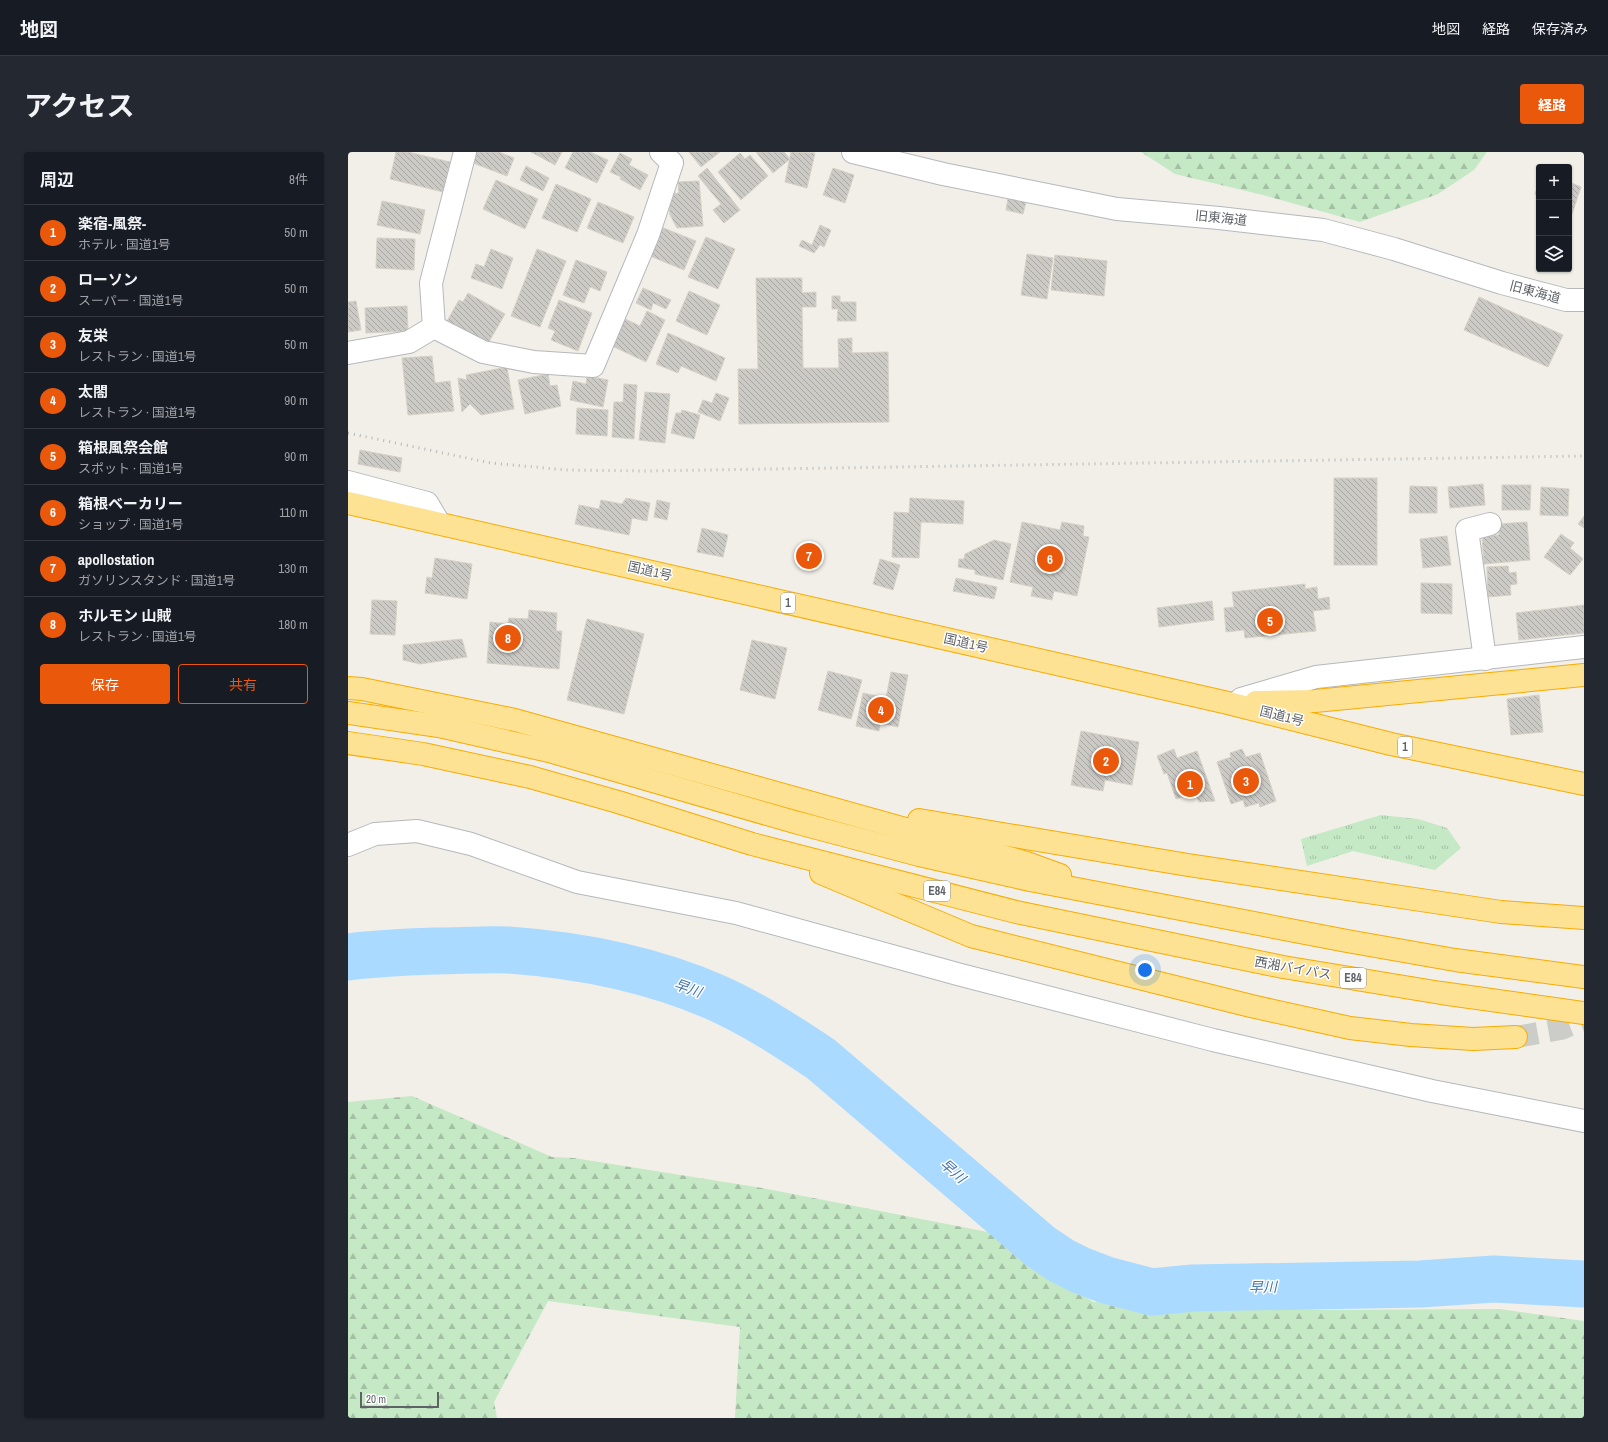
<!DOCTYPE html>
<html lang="ja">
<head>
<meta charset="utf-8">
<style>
  :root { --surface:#171b24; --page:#242831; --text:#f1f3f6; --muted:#9ea1a6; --line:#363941; --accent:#ea580c }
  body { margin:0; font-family:"Archivo Narrow","Noto Sans JP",sans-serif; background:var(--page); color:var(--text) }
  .controls { position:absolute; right:12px; top:12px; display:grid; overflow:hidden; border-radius:4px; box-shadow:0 1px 3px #0004 }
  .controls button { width:36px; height:36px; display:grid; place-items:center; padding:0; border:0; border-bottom:1px solid var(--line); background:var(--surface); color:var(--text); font:20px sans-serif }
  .scale { position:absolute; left:12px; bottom:10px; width:79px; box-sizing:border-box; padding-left:4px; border:2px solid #5f6368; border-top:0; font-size:11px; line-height:14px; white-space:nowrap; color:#5f6368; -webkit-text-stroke:3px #fff; paint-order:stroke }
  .you { position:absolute; left:797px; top:818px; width:14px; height:14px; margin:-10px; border:3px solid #fff; border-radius:50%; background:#1a73e8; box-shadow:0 0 0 6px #1a73e833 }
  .badge { display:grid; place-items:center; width:26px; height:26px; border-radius:50%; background:var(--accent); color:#fff; font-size:13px; font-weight:700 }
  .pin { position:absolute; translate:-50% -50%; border:2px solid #fff; box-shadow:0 1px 4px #0006 }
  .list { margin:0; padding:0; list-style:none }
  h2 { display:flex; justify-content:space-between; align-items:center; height:52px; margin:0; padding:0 16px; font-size:17px }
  h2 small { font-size:13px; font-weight:400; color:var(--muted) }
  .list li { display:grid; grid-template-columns:26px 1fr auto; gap:12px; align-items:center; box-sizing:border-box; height:56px; padding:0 16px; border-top:1px solid var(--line) }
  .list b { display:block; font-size:15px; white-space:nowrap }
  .list p { margin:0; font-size:13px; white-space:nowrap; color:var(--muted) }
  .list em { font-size:13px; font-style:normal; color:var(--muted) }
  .actions { display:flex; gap:8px; padding:12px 16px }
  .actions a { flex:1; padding:9px 0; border:1px solid var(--accent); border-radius:4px; text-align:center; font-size:14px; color:var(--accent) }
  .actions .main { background:var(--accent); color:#fff }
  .icon { flex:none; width:22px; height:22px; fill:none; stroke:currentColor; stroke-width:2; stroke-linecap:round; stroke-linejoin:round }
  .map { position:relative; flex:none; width:1236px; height:1266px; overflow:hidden; border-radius:4px }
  header { display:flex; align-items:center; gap:24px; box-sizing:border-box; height:56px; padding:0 20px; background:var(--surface); border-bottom:1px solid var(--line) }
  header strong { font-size:19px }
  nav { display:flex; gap:22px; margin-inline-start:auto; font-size:14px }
  .intro { display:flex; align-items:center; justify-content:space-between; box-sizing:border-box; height:96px; padding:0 24px }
  h1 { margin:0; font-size:28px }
  .button { padding:10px 18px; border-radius:4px; background:var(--accent); color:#fff; font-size:14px; font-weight:700 }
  main { display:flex; gap:24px; padding:0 24px }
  aside { flex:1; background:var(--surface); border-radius:4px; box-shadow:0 1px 3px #0004 }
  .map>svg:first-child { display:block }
</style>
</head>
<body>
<header>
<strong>地図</strong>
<nav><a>地図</a><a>経路</a><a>保存済み</a></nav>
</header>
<div class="intro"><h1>アクセス</h1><a class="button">経路</a></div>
<main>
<aside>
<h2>周辺<small>8件</small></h2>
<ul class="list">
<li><span class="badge">1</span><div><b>楽宿-風祭-</b><p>ホテル · 国道1号</p></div><em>50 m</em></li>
<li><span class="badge">2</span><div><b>ローソン</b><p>スーパー · 国道1号</p></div><em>50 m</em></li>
<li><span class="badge">3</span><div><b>友栄</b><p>レストラン · 国道1号</p></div><em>50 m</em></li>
<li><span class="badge">4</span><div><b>太閤</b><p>レストラン · 国道1号</p></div><em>90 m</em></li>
<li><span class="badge">5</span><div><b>箱根風祭会館</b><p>スポット · 国道1号</p></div><em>90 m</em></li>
<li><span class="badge">6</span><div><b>箱根ベーカリー</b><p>ショップ · 国道1号</p></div><em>110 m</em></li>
<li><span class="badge">7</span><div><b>apollostation</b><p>ガソリンスタンド · 国道1号</p></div><em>130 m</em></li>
<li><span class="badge">8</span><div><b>ホルモン 山賊</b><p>レストラン · 国道1号</p></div><em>180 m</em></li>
</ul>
<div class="actions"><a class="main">保存</a><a>共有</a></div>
</aside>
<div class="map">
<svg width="1236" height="1266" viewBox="0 0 1236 1266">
  <defs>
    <pattern id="grass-tufts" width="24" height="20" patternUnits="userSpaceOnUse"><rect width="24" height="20" fill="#c5e8c5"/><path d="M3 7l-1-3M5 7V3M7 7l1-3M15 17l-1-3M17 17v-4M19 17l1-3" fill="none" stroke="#a3c0a4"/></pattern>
    <pattern id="forest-firs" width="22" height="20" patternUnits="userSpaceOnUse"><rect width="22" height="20" fill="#c5e8c5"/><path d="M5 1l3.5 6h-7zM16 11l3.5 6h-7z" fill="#a3c0a4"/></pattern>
    <pattern id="building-back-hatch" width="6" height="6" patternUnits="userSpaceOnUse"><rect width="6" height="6" fill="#cccac5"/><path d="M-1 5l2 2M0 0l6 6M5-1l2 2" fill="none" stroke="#a9a8a4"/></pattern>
  </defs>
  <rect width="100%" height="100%" fill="#f1efe8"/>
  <path fill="url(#grass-tufts)" d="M1033,663L1070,667L1099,676L1113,696L1087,718L1005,699L959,714L953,687Z"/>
  <g fill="url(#forest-firs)">
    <path d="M793,0H1139L1126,18L1090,42L1012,70L915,43L827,22Z"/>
    <path d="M64,944L204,1005L226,1006L414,1036L650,1082L745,1150L976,1158L1152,1157L1236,1169V1266H387L392,1175L200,1149L146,1250L149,1266H0V950Z"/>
  </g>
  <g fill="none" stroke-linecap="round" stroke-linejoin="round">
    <path stroke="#aadaff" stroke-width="47" d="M0,805C29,801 58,800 87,799C111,799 136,797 160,798C231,803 303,817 369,846C405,862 440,885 473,907L693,1095L714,1109L732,1118L758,1128L804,1140L845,1136L1072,1132L1146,1127L1236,1132"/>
  </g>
  <g fill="url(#building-back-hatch)" stroke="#d6d1c6">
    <path d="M48,0H60L102,10L95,40L42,27Z"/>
    <path d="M129,0H151L166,6L159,24L125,11Z"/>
    <path d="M183,0H214L207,13Z"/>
    <path d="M225,0H242L260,8L249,31L217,16Z"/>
    <path d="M341,0H372L353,15Z"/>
    <path d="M408,0H436L442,7L425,21Z"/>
    <path d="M443,0L467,1L459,36L437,30Z"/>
    <path d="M272,1L284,7L281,13L300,23L292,38L272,27L273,25L262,20Z"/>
    <path d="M392,1L397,7L402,3L420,24L393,48L370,20Z"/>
    <path d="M178,14L201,26L195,39L172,28Z"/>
    <path d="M359,16L392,58L376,71L365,58L373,52L350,24Z"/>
    <path d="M485,16L506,23L497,51L475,43Z"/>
    <path d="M148,28L190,47L177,77L135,57Z"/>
    <path d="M351,29L355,74L329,76L322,63L320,42L331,41L330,30Z"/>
    <path d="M1191,30V44L1187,42Z"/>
    <path d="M1221,30L1233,35L1224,62L1221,61Z"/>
    <path d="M208,32L243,47L229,80L194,66Z"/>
    <path d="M660,46L678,50L675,62L658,58Z"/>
    <path d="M34,49L77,58L72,82L29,73Z"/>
    <path d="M250,50L286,65L275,91L239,76Z"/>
    <path d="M472,73L483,78L476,95L472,93L466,101L451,94L454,88L464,93Z"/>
    <path d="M313,75L348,89L336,118L302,104Z"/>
    <path d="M358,85L387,97L370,137L340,125Z"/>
    <path d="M29,86L67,87L66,118L28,116Z"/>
    <path d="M143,97L165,106L154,137L123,126L128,112L136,115Z"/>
    <path d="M189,97L218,109L192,175L163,164Z"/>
    <path d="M679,102L705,106L699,147L673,143Z"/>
    <path d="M707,103L759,109L756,144L703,138Z"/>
    <path d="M228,108L259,120L252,139L242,135L236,151L215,143Z"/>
    <path d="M408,126H454V141L468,140V155H454L455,216H491L490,187L504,186V201L540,200L541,270L391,272L390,217H410Z"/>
    <path d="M295,136L323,148L318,157L305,151L303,158L288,151Z"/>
    <path d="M341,139L372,153L359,183L328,169Z"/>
    <path d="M120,141L157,162L138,195L98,171L111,148L115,150Z"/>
    <path d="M484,144H492V150H508V169H489L490,157H484Z"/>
    <path d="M1131,145L1215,183L1200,215L1116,178Z"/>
    <path d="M211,148L244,161L230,199L203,188L207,179L200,176Z"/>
    <path d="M8,149L13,178L0,180V150Z"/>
    <path d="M59,154L60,179L18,181L17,156Z"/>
    <path d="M299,159L317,168L298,210L262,193L275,166L292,174Z"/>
    <path d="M320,181L377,206L368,229L333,214L330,221L308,212Z"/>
    <path d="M84,204L87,231L102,229L106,259L60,263L54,206Z"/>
    <path d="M159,215L166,257L133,263L122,252L114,260L110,226L119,228L118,223Z"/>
    <path d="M200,222L202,234L209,233L213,254L177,262L170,228Z"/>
    <path d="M239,224L260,228L255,255L222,248L225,229L238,232Z"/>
    <path d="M276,232L289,233L286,287L264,285L266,250H275Z"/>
    <path d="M297,240L322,242L317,291L291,288Z"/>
    <path d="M368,241L381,246L372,269L350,260L355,248L364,251Z"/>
    <path d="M229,256L260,258L259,284L228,282Z"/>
    <path d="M334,258L352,263L346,287L323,281L328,261H333Z"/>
    <path d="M12,298L54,306L52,320L10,312Z"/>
    <rect x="986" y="326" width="43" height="87"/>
    <path d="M1135,332L1137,353L1102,356L1100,335Z"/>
    <path d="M1154,333H1183L1182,358H1154Z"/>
    <path d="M1062,334L1089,335V361H1061Z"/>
    <path d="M1193,335L1221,337L1220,364L1192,363Z"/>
    <path d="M278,346L302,351L299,369L284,366L281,383L227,372L231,353L251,357L253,348L274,352Z"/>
    <path d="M562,346L616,349L615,372L573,370L571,406L544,405L546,360L561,361Z"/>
    <path d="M309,348L322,351L319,368L306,365Z"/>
    <path d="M1236,364V376L1230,372Z"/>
    <path d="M674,370L712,378L714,370L736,374L735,384L741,385L729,444L706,439L704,448L683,444L685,435L662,430Z"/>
    <path d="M1179,370L1182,408L1136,412L1134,384L1151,383L1150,372Z"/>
    <path d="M354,376L380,383L375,405L349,400Z"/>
    <path d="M1213,382L1226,391L1222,396L1235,407L1222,423L1196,405Z"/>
    <path d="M1099,384L1103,413L1075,416L1072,387Z"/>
    <path d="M646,388L663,392L655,428L627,422V418L610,415L611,407H616L617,402Z"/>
    <path d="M87,406L124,412L119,447L77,441L79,425L84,426Z"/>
    <path d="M532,407L552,413L545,438L525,432Z"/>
    <path d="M1160,414L1161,421L1168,420L1169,432L1162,433L1163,443L1140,445L1139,415Z"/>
    <path d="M608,426L649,435L646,447L605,439Z"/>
    <path d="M1073,431L1104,432V462L1073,461Z"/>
    <path d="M957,432V437L969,435L970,447L981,445L982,457L965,459L968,479L897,486L896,478L878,480L876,456L886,455L884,440Z"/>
    <path d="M24,448L49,449L47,483L22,482Z"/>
    <path d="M864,449L866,468L811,475L809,456Z"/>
    <path d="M1236,453V481L1171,488L1168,461Z"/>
    <path d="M181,458L209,461L208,479H214L211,517L139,511L142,470L160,472L161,466L180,467Z"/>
    <path d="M239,467L296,482L276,562L219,548Z"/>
    <path d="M114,487L119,505L72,512L55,508V493Z"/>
    <path d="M404,488L439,496L427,547L392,538Z"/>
    <path d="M480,519L514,528L503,567L470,558Z"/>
    <path d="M543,520L560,523L550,575L532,571L531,579L508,574L515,541L538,546Z"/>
    <path d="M1191,543L1195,580L1163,583L1159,547Z"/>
    <path d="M733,579L791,590L784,633L757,628L755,639L723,633Z"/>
    <path d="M826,597L829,606L849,599L867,649L851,650L847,641L828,647L819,621L816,622L809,604Z"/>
    <path d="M894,597L898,605L912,601L928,649L912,655L911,651L897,655L895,648L883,652L869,610L883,605L882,601Z"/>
  </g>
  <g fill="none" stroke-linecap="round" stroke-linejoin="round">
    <path stroke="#ccccc8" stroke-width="22" stroke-dasharray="22 11" stroke-linecap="butt" d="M1168,885L1213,877L1236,868"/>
    <defs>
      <g id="minor">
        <path d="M505,0L595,22L769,57L871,66L975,78L1046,97L1154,131L1218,148H1236"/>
        <path d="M86,175L135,200L186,210L245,214L300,83L324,11L313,0"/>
        <path d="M0,201L61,190L86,175L83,131L117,0"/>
        <path d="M0,330L79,351L91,371"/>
        <path d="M1137,507L1119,378L1142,372"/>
        <path d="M893,547L968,525L1236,495"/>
        <path d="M0,693L27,682L69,679L123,692L229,730L388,761L613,823L865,888L1084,939L1236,969"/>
      </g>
      <g id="highway">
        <path d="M0,351L880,551L1043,592L1236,632"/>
        <path d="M0,536L14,537L167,568L679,711L712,723"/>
        <path d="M908,550L967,549L1236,523"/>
        <path d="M0,561L91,574L201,599L450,671L571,703L682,728L999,789L1107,808L1236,825"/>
        <path d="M0,591L75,602L182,625L270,650L404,692L668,760L935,815L1093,841L1236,861"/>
        <path d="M571,668L840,713L1153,760L1236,766"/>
        <path d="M473,721L623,784L903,854L1002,876L1063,883L1125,887L1168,885"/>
      </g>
    </defs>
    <use href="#minor" stroke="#b5b8bc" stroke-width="24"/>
    <use href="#highway" stroke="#f9ab00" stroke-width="24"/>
    <use href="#minor" stroke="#fff" stroke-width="22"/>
    <use href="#highway" stroke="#fde293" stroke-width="22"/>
    <path stroke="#b6b7b8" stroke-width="3" stroke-dasharray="1 5" stroke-linecap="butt" d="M0,281L143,311L218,318L297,319L1236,304"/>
  </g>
  <g text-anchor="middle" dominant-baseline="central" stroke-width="3" stroke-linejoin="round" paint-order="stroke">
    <g fill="#fff" stroke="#8f9295" stroke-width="1">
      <rect x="433" y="441" width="14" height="20" rx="3"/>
      <rect x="1050" y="585" width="14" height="20" rx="3"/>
      <rect x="576" y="729" width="26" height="20" rx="3"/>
      <rect x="992" y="816" width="26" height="20" rx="3"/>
    </g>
    <g font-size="12" font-weight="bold" fill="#5f6368">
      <text x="440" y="451">1</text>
      <text x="1057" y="595">1</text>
      <text x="589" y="739">E84</text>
      <text x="1005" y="826">E84</text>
    </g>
    <g font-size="13" fill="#5f6368" stroke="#fff">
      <text transform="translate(873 66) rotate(6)">旧東海道</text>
      <text transform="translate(1187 140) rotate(15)">旧東海道</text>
      <text transform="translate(302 419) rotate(13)">国道1号</text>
      <text transform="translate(618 491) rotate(13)">国道1号</text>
      <text transform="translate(934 564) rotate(14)">国道1号</text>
      <text transform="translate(945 816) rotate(10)">西湘バイパス</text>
    </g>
    <g font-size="14" font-style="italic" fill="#4174aa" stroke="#fff">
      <text transform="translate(340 836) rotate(19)">早川</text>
      <text transform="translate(605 1019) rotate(41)">早川</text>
      <text transform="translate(915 1135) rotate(-1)">早川</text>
    </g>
  </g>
</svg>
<div class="controls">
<button>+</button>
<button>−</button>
<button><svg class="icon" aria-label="layers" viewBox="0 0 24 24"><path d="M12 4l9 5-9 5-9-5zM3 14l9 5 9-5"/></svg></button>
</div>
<div class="scale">20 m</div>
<div class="you"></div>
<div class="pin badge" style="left:842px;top:632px">1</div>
<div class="pin badge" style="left:758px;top:609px">2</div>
<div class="pin badge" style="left:898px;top:629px">3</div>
<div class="pin badge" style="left:533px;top:558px">4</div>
<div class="pin badge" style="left:922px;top:469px">5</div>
<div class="pin badge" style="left:702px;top:407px">6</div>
<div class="pin badge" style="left:461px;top:404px">7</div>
<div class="pin badge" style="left:160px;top:486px">8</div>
</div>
</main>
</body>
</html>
